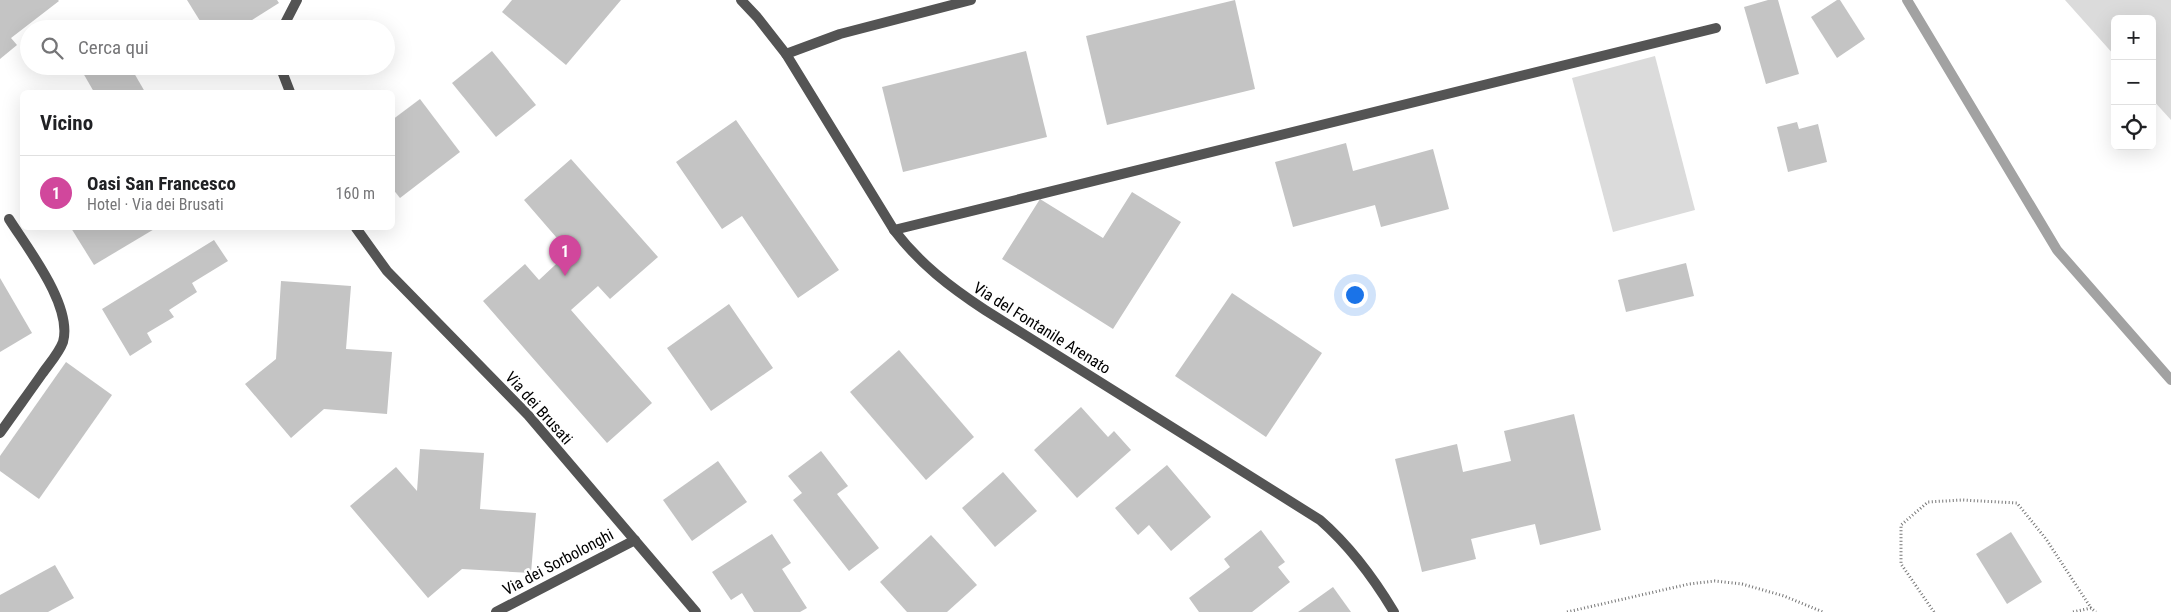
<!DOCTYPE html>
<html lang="it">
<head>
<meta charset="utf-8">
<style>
  :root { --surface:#fff; --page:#f2f2f2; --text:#202124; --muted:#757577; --line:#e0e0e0; --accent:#b45309 }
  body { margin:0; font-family:"Roboto Condensed",sans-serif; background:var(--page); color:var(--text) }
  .controls { position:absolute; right:15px; top:15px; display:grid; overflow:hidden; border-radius:8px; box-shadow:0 5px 20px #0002 }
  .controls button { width:45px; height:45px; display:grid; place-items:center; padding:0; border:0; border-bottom:1px solid var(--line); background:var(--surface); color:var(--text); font:25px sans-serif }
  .you { position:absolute; left:1354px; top:294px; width:18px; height:18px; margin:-12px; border:4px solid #fff; border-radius:50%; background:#1a73e8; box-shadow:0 0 0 8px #1a73e833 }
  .badge { display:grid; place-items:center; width:32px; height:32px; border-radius:50%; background:var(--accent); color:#fff; font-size:16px; font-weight:700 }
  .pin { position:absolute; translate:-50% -41px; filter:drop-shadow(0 1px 2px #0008) }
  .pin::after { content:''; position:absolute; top:26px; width:18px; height:15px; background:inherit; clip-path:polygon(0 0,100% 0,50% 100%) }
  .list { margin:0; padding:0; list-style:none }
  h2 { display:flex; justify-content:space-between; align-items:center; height:65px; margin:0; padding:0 20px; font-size:21px }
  h2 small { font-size:16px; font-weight:400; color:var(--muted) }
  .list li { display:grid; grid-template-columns:32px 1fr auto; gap:15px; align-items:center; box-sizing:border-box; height:75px; padding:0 20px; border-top:1px solid var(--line) }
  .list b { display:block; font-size:19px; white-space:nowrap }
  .list p { margin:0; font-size:16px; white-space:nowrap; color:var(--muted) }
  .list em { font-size:16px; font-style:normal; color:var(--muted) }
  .icon { flex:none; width:28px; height:28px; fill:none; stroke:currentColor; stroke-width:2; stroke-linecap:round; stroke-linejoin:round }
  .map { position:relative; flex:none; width:2171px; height:612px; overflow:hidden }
  .search { position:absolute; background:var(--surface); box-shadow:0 5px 20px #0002; left:20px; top:20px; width:375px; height:55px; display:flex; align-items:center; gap:12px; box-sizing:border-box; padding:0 18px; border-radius:28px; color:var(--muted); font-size:19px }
  .panel { position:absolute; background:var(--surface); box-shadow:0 5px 20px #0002; left:20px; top:90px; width:375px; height:140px; border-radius:8px }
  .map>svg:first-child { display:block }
</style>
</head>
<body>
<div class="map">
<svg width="2171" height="612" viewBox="0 0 2171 612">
  <rect width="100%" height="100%" fill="#fff"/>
  <g fill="#dbdbdb">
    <path d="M2065,0H2171V120L2152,99V19H2115V56Z"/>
    <path d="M1655,56L1695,210L1613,232L1572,78Z"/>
  </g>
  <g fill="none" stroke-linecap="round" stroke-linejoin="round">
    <path stroke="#a2a2a2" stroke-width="10" d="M1907,0L2057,250L2171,380"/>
  </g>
  <g fill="#c4c4c4">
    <path d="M0,0H58L59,1L11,38L17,45L0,59Z"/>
    <path d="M187,0H277L279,3L238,29H205Z"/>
    <path d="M512,0H621L566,65L502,12Z"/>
    <path d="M1235,0L1255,89L1107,125L1086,36Z"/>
    <path d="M1768,0H1778L1799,74L1766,84L1744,7Z"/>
    <path d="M1837,0H1840L1865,39L1837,58L1811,17Z"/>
    <path d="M492,51L536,105L496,137L452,83Z"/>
    <path d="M1026,51L1047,137L903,172L882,87Z"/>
    <path d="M79,66H130L145,92H94Z"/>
    <path d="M420,99L460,152L400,198L392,188V120Z"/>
    <path d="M736,120L839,270L798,298L742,216L722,229L676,162Z"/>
    <path d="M1797,122L1799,129L1818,124L1827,162L1788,172L1777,127Z"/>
    <path d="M1346,143L1353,171L1433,149L1449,209L1381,227L1375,205L1293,227L1275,162Z"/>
    <path d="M571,159L658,257L610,299L598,286L571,310L652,403L607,443L483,301L525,264L539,280L569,252L524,200Z"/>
    <path d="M1132,192L1181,222L1113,329L1002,259L1040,199L1103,238Z"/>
    <path d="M71,228H156L94,265Z"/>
    <path d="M214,240L228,261L192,283L197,292L169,310L174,317L147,333L152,342L130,356L102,309Z"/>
    <path d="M1686,263L1694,296L1626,312L1618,280Z"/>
    <path d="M0,278L32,333L0,352Z"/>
    <path d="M281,281L351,286L346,349L392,352L387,414L324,409L291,438L245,384L276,359Z"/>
    <path d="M1232,293L1322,353L1266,437L1175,376Z"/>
    <path d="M729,304L773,368L711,411L667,348Z"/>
    <path d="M899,350L974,437L926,480L850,392Z"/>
    <path d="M66,362L112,395L39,499L0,471V456Z"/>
    <path d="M1081,407L1108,437L1114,431L1131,450L1077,498L1034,450Z"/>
    <path d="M1574,414L1601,530L1540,545L1535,524L1471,539L1476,559L1422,572L1395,459L1457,444L1463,472L1511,461L1504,431Z"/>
    <path d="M420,449L484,453L480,509L536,513L531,573L462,569L428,598L350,506L396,467L417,491Z"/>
    <path d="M821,451L848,486L837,494L879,548L849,571L793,500L802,493L788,476Z"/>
    <path d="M718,461L747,502L692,541L663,500Z"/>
    <path d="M1167,465L1211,517L1171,551L1149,525L1138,535L1115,508Z"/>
    <path d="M1003,472L1037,511L995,547L962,508Z"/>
    <path d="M1261,530L1285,562L1278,567L1290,582L1252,612H1199L1189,598L1230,567L1224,559Z"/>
    <path d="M2011,532L2042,582L2007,604L1976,554Z"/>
    <path d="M772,534L791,563L782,569L807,608L800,612H754L742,593L731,600L712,572Z"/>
    <path d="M931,535L977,585L947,612H907L880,582Z"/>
    <path d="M55,565L74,598L48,612H0V595Z"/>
    <path d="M1333,587L1351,612H1298Z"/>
  </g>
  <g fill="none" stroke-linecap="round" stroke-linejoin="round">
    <g stroke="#767676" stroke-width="3" stroke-dasharray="1 2.5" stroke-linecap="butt">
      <path d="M1567,612L1689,584L1715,581L1742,584L1784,596L1823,612"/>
      <path d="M1934,612L1901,564V525L1928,502L1962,500L2017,503L2046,539L2091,608"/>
      <path d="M2073,612L2091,608L2096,612"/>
    </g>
    <path stroke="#545454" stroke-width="10" d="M0,433C14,413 28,394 42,374C49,364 59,353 63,342C73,306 28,249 9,219"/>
    <path stroke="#545454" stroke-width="10" d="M496,612L635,540"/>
    <g stroke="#545454" stroke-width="10">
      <path d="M741,0L757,17L786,54L894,230C920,264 950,287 985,310L1320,520C1351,547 1373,577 1394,612"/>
      <path d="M282,29L297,0"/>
      <path d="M786,54L840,34L971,0"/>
      <path d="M280,66L290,92"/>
      <path d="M356,228L387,271L528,415L696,612"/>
      <path d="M894,230L1716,28"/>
    </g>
  </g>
  <g text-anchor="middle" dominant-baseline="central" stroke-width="5" stroke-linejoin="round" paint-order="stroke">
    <g font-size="16" fill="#000" stroke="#fff">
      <text transform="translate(1042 328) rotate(32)">Via del Fontanile Arenato</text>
      <text transform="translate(539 408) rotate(48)">Via dei Brusati</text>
      <text transform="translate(558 562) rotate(-28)">Via dei Sorbolonghi</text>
    </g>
  </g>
</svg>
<div class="controls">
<button>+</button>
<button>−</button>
<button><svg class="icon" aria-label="locate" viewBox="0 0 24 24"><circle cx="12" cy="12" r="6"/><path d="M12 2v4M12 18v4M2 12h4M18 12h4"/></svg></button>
</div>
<div class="you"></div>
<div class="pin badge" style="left:565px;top:276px;background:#d1479c">1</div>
<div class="search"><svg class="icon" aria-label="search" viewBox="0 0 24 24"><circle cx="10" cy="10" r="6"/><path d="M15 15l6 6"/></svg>Cerca qui</div>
<section class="panel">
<h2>Vicino<small></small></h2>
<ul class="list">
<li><span class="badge" style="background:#d1479c">1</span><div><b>Oasi San Francesco</b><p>Hotel · Via dei Brusati</p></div><em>160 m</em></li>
</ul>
</section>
</div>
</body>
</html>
